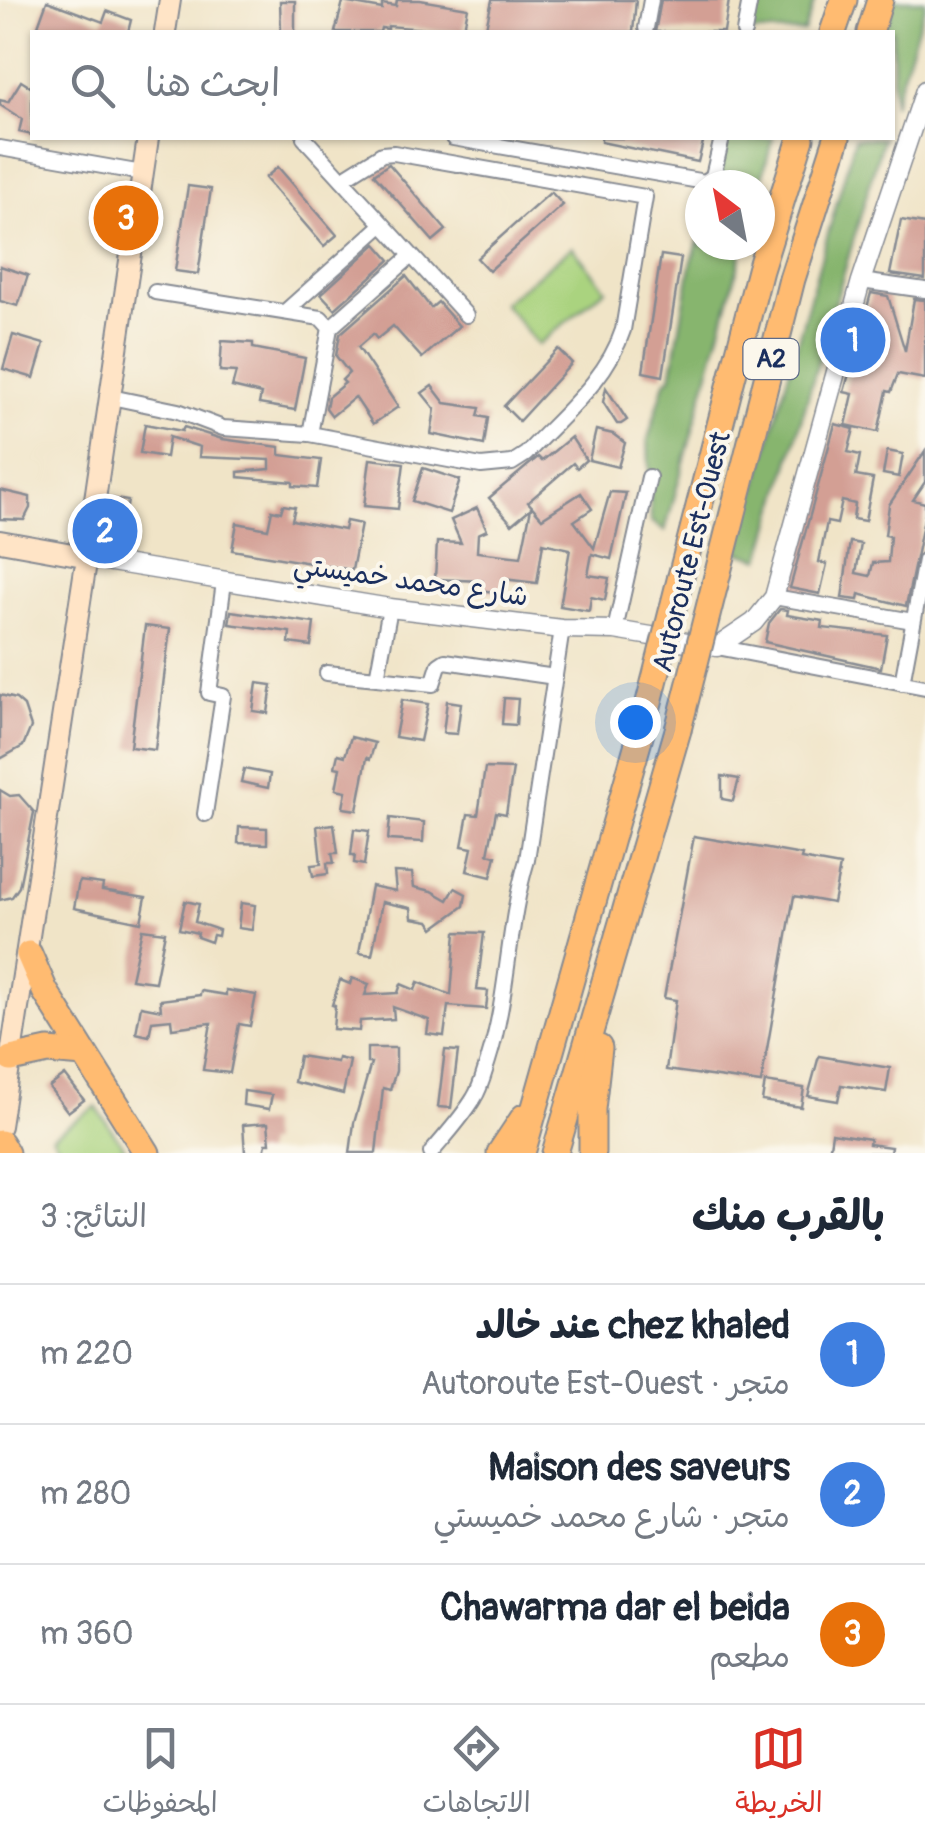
<!DOCTYPE html>
<html lang="ar">
<head>
<meta charset="utf-8">
<style>
  :root { --surface:#fff; --page:#f2f2f3; --text:#1f2937; --muted:#747a83; --line:#e0e1e3; --accent:#d93025 }
  body { margin:0; font-family:Pangolin,"Playpen Sans Arabic",sans-serif; background:var(--page); color:var(--text); direction:rtl }
  .compass { position:absolute; left:685px; top:170px; width:90px; height:90px; border-radius:50%; background:var(--surface); box-shadow:0 2px 8px #0004; rotate:328deg }
  .you { position:absolute; left:635px; top:722px; width:35px; height:35px; margin:-25px; border:8px solid #fff; border-radius:50%; background:#1a73e8; box-shadow:0 0 0 15px #1a73e833 }
  .badge { display:grid; place-items:center; width:65px; height:65px; border-radius:50%; background:var(--accent); color:#fff; font-size:32px; font-weight:700 }
  .pin { position:absolute; translate:-50% -50%; border:5px solid #fff; box-shadow:0 2px 10px #0006 }
  .list { margin:0; padding:0; list-style:none }
  h2 { display:flex; justify-content:space-between; align-items:center; height:130px; margin:0; padding:0 40px; font-size:42px }
  h2 small { font-size:32px; font-weight:400; color:var(--muted) }
  .list li { display:grid; grid-template-columns:65px 1fr auto; gap:30px; align-items:center; box-sizing:border-box; height:140px; padding:0 40px; border-top:2px solid var(--line) }
  .list b { display:block; font-size:38px; white-space:nowrap }
  .list p { margin:0; font-size:32px; white-space:nowrap; color:var(--muted) }
  .list em { font-size:32px; font-style:normal; color:var(--muted) }
  .icon { flex:none; width:55px; height:55px; fill:none; stroke:currentColor; stroke-width:2; stroke-linecap:round; stroke-linejoin:round }
  .map { position:relative; flex:none; width:925px; height:1153px; overflow:hidden; direction:ltr }
  .search { position:absolute; background:var(--surface); box-shadow:0 2px 8px #0004; left:30px; right:30px; top:30px; height:110px; display:flex; align-items:center; gap:25px; box-sizing:border-box; padding:0 35px; border-radius:0px; color:var(--muted); font-size:38px }
  .sheet { height:550px; background:var(--surface) }
  nav { display:flex; justify-content:space-around; align-items:center; box-sizing:border-box; height:140px; border-top:2px solid var(--line); background:var(--surface); font-size:28px; color:var(--muted) }
  nav a { display:grid; justify-items:center; gap:5px }
  nav .on { color:var(--accent) }
  .map>svg:first-child { display:block }
</style>
</head>
<body>
<div class="map">
<svg width="925" height="1153" viewBox="0 0 925 1153">
  <rect width="100%" height="100%" fill="#fbf7ec"/>
  <filter id="ink" filterUnits="userSpaceOnUse"><feTurbulence type="fractalNoise" baseFrequency=".01" numOctaves="2"/><feDisplacementMap in="SourceGraphic" scale="20" xChannelSelector="R" yChannelSelector="G"/><feConvolveMatrix kernelMatrix="1 2 1 2 8 2 1 2 1" color-interpolation-filters="sRGB"/></filter>
  <filter id="wash" filterUnits="userSpaceOnUse"><feTurbulence type="fractalNoise" baseFrequency=".0048" numOctaves="4" result="noise"/><feDisplacementMap in="SourceGraphic" scale="40" xChannelSelector="R" yChannelSelector="G"/><feGaussianBlur stdDeviation="2.25" result="paint"/><feColorMatrix in="noise" values="0 0 0 0 0 0 0 0 0 0 0 0 0 0 0 0 0 1.4 0 .05"/><feComposite in="paint" operator="in"/></filter>
  <g filter="url(#wash)">
    <rect width="100%" height="100%" fill="#f0e4c7"/>
    <g fill="#aad37f" stroke="#62816e" stroke-width="2.5">
      <path d="M572,247L606,289L538,345L503,303Z"/>
      <path d="M96,1107L128,1153H63L52,1136Z"/>
    </g>
    <g fill="#87b56e" stroke="#517266" stroke-width="2.5">
      <path d="M756,0H815L804,32H749Z"/>
      <path d="M894,0H925V5L893,105L892,32H884Z"/>
      <path d="M725,138H773L760,185H715Z"/>
      <path d="M855,138H883L761,559L738,552Z"/>
      <path d="M700,235V245H744L665,531L651,521L648,439L665,382L671,377L691,264Z"/>
    </g>
    <g id="blocks">
      <g fill="#d39f94">
        <path d="M397,0H420L468,8L463,32L388,26V29L381,28L380,32H335L343,2L382,9V4L396,6Z"/>
        <path d="M492,0H636L633,32H485Z"/>
        <path d="M661,0H729L724,32H655Z"/>
        <path d="M47,1L103,22L107,11L131,20L128,32H57L38,26Z"/>
        <path d="M280,1H295V32H281Z"/>
        <path d="M21,81L32,88V135L19,132L22,119L0,105V100L8,102Z"/>
        <path d="M601,138H704L698,162L601,142Z"/>
        <path d="M389,164L446,230L433,241L374,174Z"/>
        <path d="M278,167L337,235L324,246L265,178Z"/>
        <path d="M188,186L211,189L198,274L175,271Z"/>
        <path d="M551,192L563,205L489,271L477,258Z"/>
        <path d="M901,220L925,224V279L890,274Z"/>
        <path d="M376,244L390,260L335,309L321,294Z"/>
        <path d="M661,255L681,258L663,376L643,372Z"/>
        <path d="M0,266L28,275L18,306L0,301Z"/>
        <path d="M406,276L431,308L438,302L459,326L422,358L393,326L377,339L373,334L358,347L398,407L373,424L355,397L332,416L326,408L328,397L345,383L342,380L349,373L336,356L340,334Z"/>
        <path d="M871,293L888,296L905,351L914,299L925,300V379L898,374L891,392L887,391L878,432L846,425L853,394L844,392Z"/>
        <path d="M13,335L44,344L34,378L3,369Z"/>
        <path d="M222,341L253,343V348L305,358L295,410L259,404L261,394L232,387L236,372L220,371Z"/>
        <path d="M558,349L572,363L519,421L504,406Z"/>
        <path d="M432,386L445,403L480,408L478,416L488,418L484,445L431,434L435,409L422,393Z"/>
        <path d="M606,388L627,420L621,424H617L603,402Z"/>
        <path d="M145,424L182,431L184,427L222,439L280,447V455L321,460L317,488L293,486V482L238,477V472L270,469V460L199,457L200,447L169,437L166,457L140,453Z"/>
        <path d="M835,424L854,429L848,452L860,455L856,476L873,479L865,521L853,519L855,504L842,501L837,524L827,522L819,562L827,564L820,594L790,588Z"/>
        <path d="M596,430L613,434L625,443L618,467L589,460Z"/>
        <path d="M571,437L586,460L577,468L573,463L528,502L542,518L581,493L592,509L574,521L594,548L610,492L626,493L611,559L592,554L588,575L609,578L605,600L591,597L589,611L560,606L570,549L543,543L537,583L503,579L501,593L480,590L482,581L435,579L437,542L461,543L451,520L477,508L487,530L478,534L477,552L521,557L531,508L512,524L489,498L538,457L542,461Z"/>
        <path d="M887,451L903,454L899,477L883,474Z"/>
        <path d="M925,451V482L913,500L925,503V514L906,606L859,594L858,600L842,598L850,542L861,544L856,573L870,576L873,563L888,562L890,536L885,535L889,505Z"/>
        <path d="M370,459L404,463L398,509L364,506Z"/>
        <path d="M423,468L460,480L449,513L412,501Z"/>
        <path d="M0,490L30,497V508L24,520L0,519Z"/>
        <path d="M109,498L128,501L121,540L103,537Z"/>
        <path d="M283,505L295,507L292,520L344,530L346,521L361,524L352,570L232,550L237,523L268,529L272,510L281,512Z"/>
        <path d="M780,609L788,610L787,615L823,621L822,628L887,635L881,668L765,642L769,623Z"/>
        <path d="M231,611L314,623L311,646L289,643L290,632L229,624Z"/>
        <path d="M145,626L170,629L155,750L130,747Z"/>
        <path d="M257,683L272,685L268,713L253,711Z"/>
        <path d="M0,695L16,699L24,706L31,727L23,746L0,759Z"/>
        <path d="M504,698L518,699L516,725L502,724Z"/>
        <path d="M402,700L428,704L420,741L395,737Z"/>
        <path d="M447,701L461,703L457,734L443,733Z"/>
        <path d="M351,737L375,743L370,759L367,758L357,810L343,808L346,791L336,789L340,768L335,767L338,754L345,756Z"/>
        <path d="M485,768L513,769L506,814L496,812L488,854L496,856L491,877L467,871L472,848L462,846L468,814L478,815Z"/>
        <path d="M244,769L270,774L268,788L241,782Z"/>
        <path d="M722,776L739,779L733,801L722,799Z"/>
        <path d="M0,790L10,796L19,795L34,812L19,887L12,897L0,900Z"/>
        <path d="M390,818L424,822L423,842L388,840Z"/>
        <path d="M334,824L338,853H332L334,863H327L328,874L313,876L311,865L321,864L317,826Z"/>
        <path d="M239,827L267,828V844L238,843Z"/>
        <path d="M354,829L369,831L364,865L354,863L355,855H351Z"/>
        <path d="M694,836L802,855L801,859L840,866L833,903L794,896L761,1083L666,1070L676,1000L664,998Z"/>
        <path d="M394,872L412,873L414,887L432,891L448,900L455,888L466,894L464,906L434,928L429,921L412,918L411,908L382,902L372,955L359,953L371,886L396,891Z"/>
        <path d="M79,881L103,884L102,890L146,897L141,922L74,908Z"/>
        <path d="M185,901L199,904L195,922L219,930L218,936L213,935L211,942L197,937L198,933L179,929Z"/>
        <path d="M241,903L255,905L252,930L238,928Z"/>
        <path d="M142,929L165,932L155,982L131,979Z"/>
        <path d="M456,932L484,933L477,990L488,991L486,1009L448,1006L444,1036L427,1034L429,1020L393,1007L394,1019L360,1021L359,1031L333,1029L335,1006L332,1005L340,980L350,984L352,978L369,984L365,995L398,993L401,984L415,990L418,982L451,995Z"/>
        <path d="M226,990L256,995L250,1026L239,1024L230,1073L203,1070L211,1023L172,1028L171,1019L152,1021L149,1036L136,1033L141,1006L161,1010L160,1000L200,995L201,991L226,995Z"/>
        <path d="M367,1048H396V1071L390,1090L383,1088L376,1153H350L354,1123L371,1063H367Z"/>
        <path d="M445,1050L458,1051L451,1108L438,1107Z"/>
        <path d="M299,1056L337,1062L338,1058L350,1061L343,1094L294,1082Z"/>
        <path d="M819,1056L890,1068L886,1092L841,1085L838,1101L808,1096Z"/>
        <path d="M65,1075L84,1100L68,1112L49,1087Z"/>
        <path d="M765,1082L804,1088L801,1107L762,1101Z"/>
        <path d="M244,1091L272,1095L269,1109L243,1105Z"/>
        <path d="M268,1123L270,1143H266L264,1153H245L243,1125Z"/>
        <path d="M832,1133L870,1139L869,1144L891,1147L890,1153H829Z"/>
      </g>
    </g>
  </g>
  <g filter="url(#ink)">
    <use href="#blocks" fill-opacity="0" stroke="#868a92" stroke-width="2.5"/>
    <g fill="none" stroke-linecap="round" stroke-linejoin="round">
      <defs>
        <g id="minor">
          <path d="M646,28L651,0"/>
          <path d="M744,32L750,0"/>
          <path d="M304,138L466,315"/>
          <path d="M453,138L705,182L713,176L722,138"/>
          <path d="M0,148L142,173"/>
          <path d="M861,281L925,290"/>
          <path d="M155,292L321,318L330,328L310,434L481,466L512,463L526,454C560,417 607,380 623,330L645,197L394,153L382,154L342,179"/>
          <path d="M286,311L382,225"/>
          <path d="M330,328L411,256"/>
          <path d="M111,397L178,411L223,428L310,434"/>
          <path d="M774,597L913,621"/>
          <path d="M390,608L377,678L433,684L439,665L445,661L555,677"/>
          <path d="M615,630L649,477"/>
          <path d="M717,647L925,687"/>
          <path d="M327,673L377,678"/>
          <path d="M902,683L925,560"/>
          <path d="M205,814L223,696L209,693L224,582"/>
          <path d="M431,1153C446,1135 462,1118 474,1098C481,1087 484,1073 488,1061C509,995 507,926 527,860L562,629"/>
        </g>
        <path id="tertiary" d="M99,560L390,608L562,629L615,630L717,647L754,622L774,597L861,281L925,90"/>
        <g id="secondary">
          <path d="M165,32L170,0"/>
          <path d="M0,541L78,555"/>
          <path d="M88,547L148,138"/>
          <path d="M0,1126L85,569"/>
        </g>
        <g id="motorway">
          <path d="M833,32L844,0"/>
          <path d="M870,32L880,0"/>
          <path d="M681,576L760,270L801,138"/>
          <path d="M715,584L792,279L837,138"/>
          <path d="M29,954L45,991L147,1153"/>
          <path d="M11,1059L48,1051L84,1054"/>
          <path d="M0,1143L6,1153"/>
          <path d="M500,1153L524,1117"/>
          <path d="M522,1153L644,722"/>
          <path d="M555,1153L678,730"/>
          <path d="M592,1153V1109L599,1048"/>
        </g>
      </defs>
      <use href="#minor" stroke="#868a92" stroke-width="18"/>
      <use href="#tertiary" stroke="#868a92" stroke-width="21"/>
      <use href="#secondary" stroke="#868a92" stroke-width="24"/>
      <use href="#motorway" stroke="#868a92" stroke-width="29"/>
      <use href="#minor" stroke="#fff" stroke-width="14"/>
      <use href="#tertiary" stroke="#fff" stroke-width="18"/>
      <use href="#secondary" stroke="#ffe4c6" stroke-width="20"/>
      <use href="#motorway" stroke="#ffbb71" stroke-width="25"/>
      <defs>
        <g id="motorway-bridge">
          <path d="M644,722L681,576"/>
          <path d="M678,730L715,584"/>
        </g>
      </defs>
      <use href="#motorway-bridge" stroke="#868a92" stroke-width="29" stroke-linecap="butt"/>
      <use href="#motorway-bridge" stroke="#ffbb71" stroke-width="25"/>
    </g>
  </g>
  <g text-anchor="middle" dominant-baseline="central" stroke-width="8" stroke-linejoin="round" paint-order="stroke">
    <rect fill="#fbf7ec" stroke="#5e6b89" stroke-width="2.5" x="743.5" y="339" width="55" height="40" rx="8"/>
    <g font-size="25" font-weight="bold" fill="#1b2f5e">
      <text x="771" y="359">A2</text>
    </g>
    <g font-size="28" fill="#1b2f5e" stroke="#fbf7ec">
      <text transform="translate(692 552) rotate(-76)">Autoroute Est-Ouest</text>
      <text transform="translate(411 581) rotate(8)">شارع محمد خميستي</text>
    </g>
  </g>
</svg>
<svg class="compass" viewBox="-18 -18 36 36"><path d="M0-13l5 13h-10z" fill="#e53935"/><path d="M0 13l5-13h-10z" fill="#747a83"/></svg>
<div class="you"></div>
<div class="pin badge" style="left:853px;top:340px;background:#3f7fe0">1</div>
<div class="pin badge" style="left:105px;top:531px;background:#3f7fe0">2</div>
<div class="pin badge" style="left:126px;top:218px;background:#e8710a">3</div>
<div class="search"><svg class="icon" aria-label="search" viewBox="0 0 24 24"><circle cx="10" cy="10" r="6"/><path d="M15 15l6 6"/></svg>ابحث هنا</div>
</div>
<section class="sheet">
<h2>بالقرب منك<small>النتائج: 3</small></h2>
<ul class="list">
<li><span class="badge" style="background:#3f7fe0">1</span><div><b>chez khaled عند خالد</b><p>متجر · Autoroute Est-Ouest</p></div><em>220 m</em></li>
<li><span class="badge" style="background:#3f7fe0">2</span><div><b>Maison des saveurs</b><p>متجر · شارع محمد خميستي</p></div><em>280 m</em></li>
<li><span class="badge" style="background:#e8710a">3</span><div><b>Chawarma dar el beida</b><p>مطعم</p></div><em>360 m</em></li>
</ul>
</section>
<nav>
<a class="on"><svg class="icon" aria-label="map" viewBox="0 0 24 24"><path d="M3 6l6-2 6 2 6-2v14l-6 2-6-2-6 2zM9 4v14M15 6v14"/></svg>الخريطة</a>
<a><svg class="icon" aria-label="directions" viewBox="0 0 24 24"><path d="M12 3l9 9-9 9-9-9zM9 14v-3h6M13 9l2 2-2 2"/></svg>الاتجاهات</a>
<a><svg class="icon" aria-label="saved" viewBox="0 0 24 24"><path d="M7 4h10v16l-5-4-5 4z"/></svg>المحفوظات</a>
</nav>
</body>
</html>
